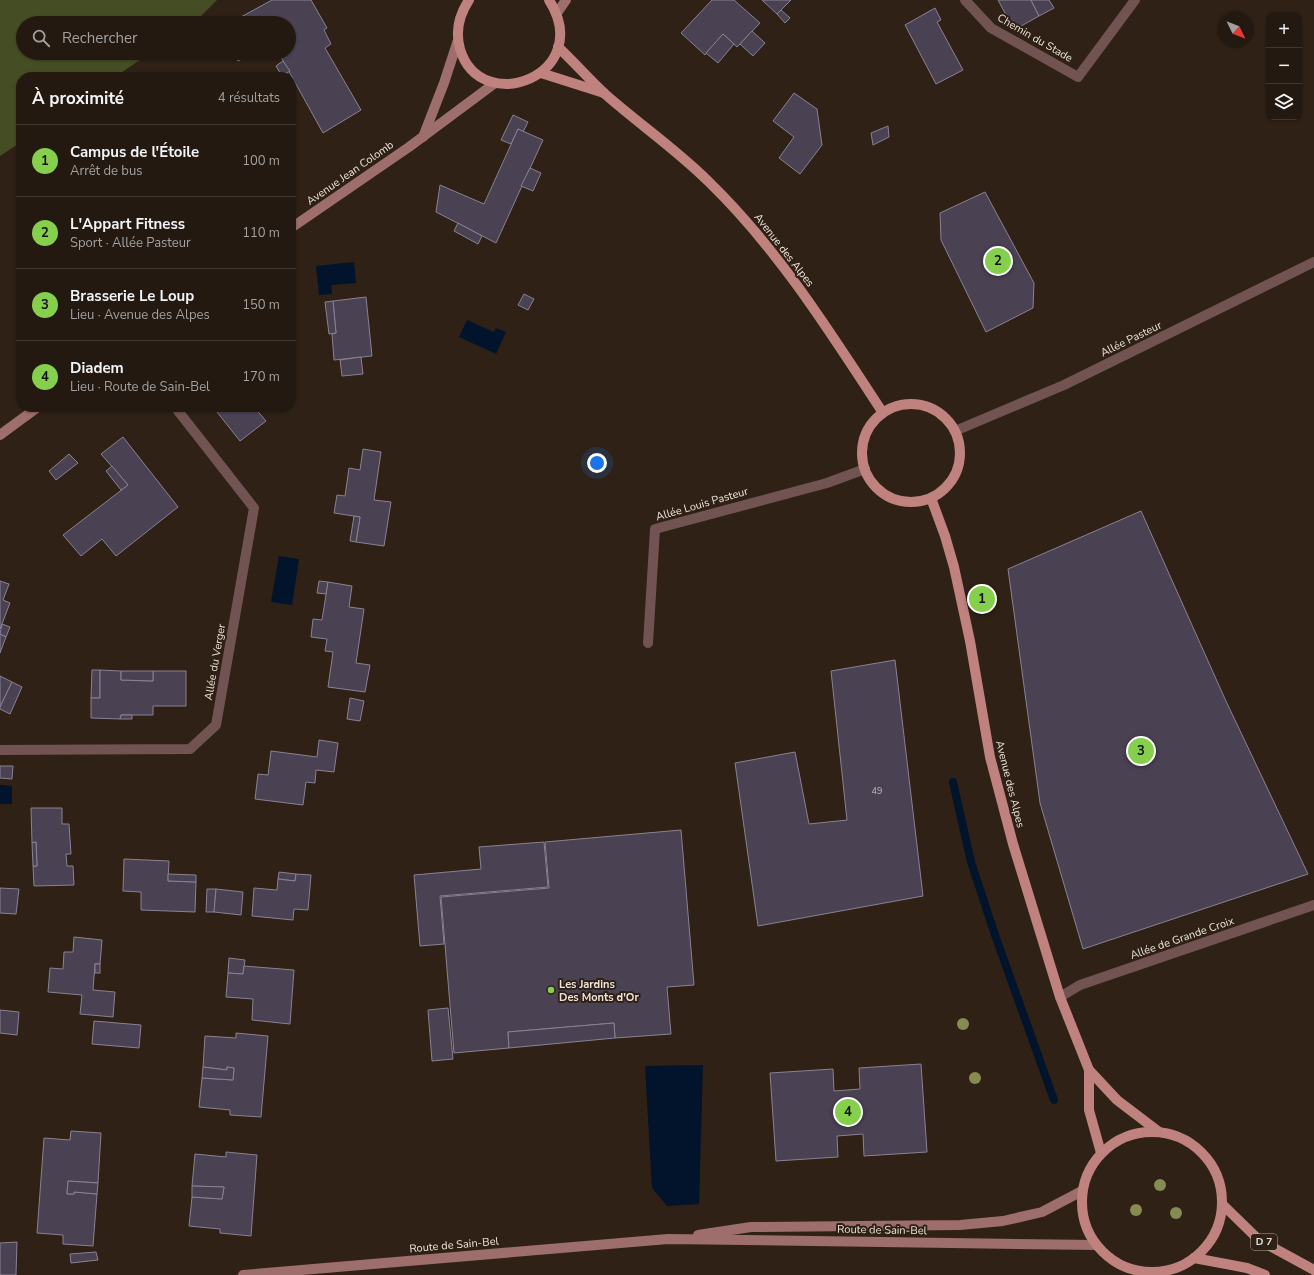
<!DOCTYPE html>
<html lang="fr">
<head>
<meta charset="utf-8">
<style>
  :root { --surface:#231910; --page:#2b2219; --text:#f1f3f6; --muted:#a3a09f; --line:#403830; --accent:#85cf4c }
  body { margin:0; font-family:"Nunito Sans",sans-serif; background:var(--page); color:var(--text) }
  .controls { position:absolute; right:12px; top:12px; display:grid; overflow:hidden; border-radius:8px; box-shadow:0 1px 3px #0004 }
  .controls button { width:36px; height:36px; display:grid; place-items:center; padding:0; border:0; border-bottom:1px solid var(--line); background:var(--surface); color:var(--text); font:20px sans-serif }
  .compass { position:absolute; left:1218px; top:12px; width:36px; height:36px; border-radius:50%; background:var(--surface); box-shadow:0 1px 3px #0004; rotate:133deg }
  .you { position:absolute; left:597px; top:463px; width:14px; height:14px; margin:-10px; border:3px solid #fff; border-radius:50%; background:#1a73e8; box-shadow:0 0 0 6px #1a73e833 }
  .badge { display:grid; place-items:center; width:26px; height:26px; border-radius:50%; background:var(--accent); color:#111; font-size:13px; font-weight:700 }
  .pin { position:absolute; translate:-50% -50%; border:2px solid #fff; box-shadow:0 1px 4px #0006 }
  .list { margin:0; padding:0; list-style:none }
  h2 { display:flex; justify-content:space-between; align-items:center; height:52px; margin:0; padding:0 16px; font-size:17px }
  h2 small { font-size:13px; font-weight:400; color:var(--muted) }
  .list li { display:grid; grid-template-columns:26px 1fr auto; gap:12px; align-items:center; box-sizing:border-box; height:72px; padding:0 16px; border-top:1px solid var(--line) }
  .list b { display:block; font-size:15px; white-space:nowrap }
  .list p { margin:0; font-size:13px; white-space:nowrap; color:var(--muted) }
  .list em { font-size:13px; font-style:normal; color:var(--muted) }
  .icon { flex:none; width:22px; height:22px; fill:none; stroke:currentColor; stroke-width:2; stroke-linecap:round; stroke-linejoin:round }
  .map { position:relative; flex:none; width:1314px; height:1275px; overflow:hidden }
  .search { position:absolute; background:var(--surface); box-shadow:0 1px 3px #0004; left:16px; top:16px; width:280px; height:44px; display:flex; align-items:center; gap:10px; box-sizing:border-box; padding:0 14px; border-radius:22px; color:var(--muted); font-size:15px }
  .panel { position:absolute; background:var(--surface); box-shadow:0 1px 3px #0004; left:16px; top:72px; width:280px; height:340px; border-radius:16px }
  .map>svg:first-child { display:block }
</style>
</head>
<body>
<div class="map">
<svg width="1314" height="1275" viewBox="0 0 1314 1275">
  <rect width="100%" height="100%" fill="#2f2115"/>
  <path fill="#454d24" d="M0,0H217L194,23H23V53H150L115,77H21V142L0,156Z"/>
  <g fill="#01142b">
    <path d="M354,262L356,283L331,285L332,294L319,295L316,266Z"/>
    <path d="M467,320L494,332L496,328L506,332L496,354L459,337Z"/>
    <path d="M279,556L299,559L292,605L271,602Z"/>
    <path d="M0,785L12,786V804H0Z"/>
    <path d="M703,1065L699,1204L667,1206L652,1188L645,1066Z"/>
  </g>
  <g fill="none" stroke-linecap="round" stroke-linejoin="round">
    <path stroke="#01142b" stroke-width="8" d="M953,782L971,862L995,935L1054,1100"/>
  </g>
  <g fill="#4a4152" stroke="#8a8193">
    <path d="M272,0H311L327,28L324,30L331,44L325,48L361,110L323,133L281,57L289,53V23H230Z"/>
    <path d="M712,0H734L760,23L737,47L723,34L705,55L681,33Z"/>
    <path d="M762,0H791L777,14Z"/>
    <path d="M998,0H1031L1039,16L1014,30Z"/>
    <path d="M1031,0H1049L1054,8L1039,16Z"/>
    <path d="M935,8L941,20L937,22L963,70L936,84L905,25Z"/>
    <path d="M781,10L790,18L785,23L777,14Z"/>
    <path d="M752,31L765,43L753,56L740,44Z"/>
    <path d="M723,34L734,44L718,63L706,53Z"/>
    <path d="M233,53H253L238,61Z"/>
    <path d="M283,61L290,71L282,76L276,66Z"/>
    <path d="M794,93L817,109L822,145L800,174L779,158L794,137L773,121Z"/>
    <path d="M513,115L528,122L523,132L518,129L511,144L501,140Z"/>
    <path d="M888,126L889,137L873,145L871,133Z"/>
    <path d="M518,129L543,140L496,243L436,212L440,185L484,204Z"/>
    <path d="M530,168L541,173L533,191L521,186Z"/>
    <path d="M985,192L1034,283L1033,308L986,332L941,240L940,213Z"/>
    <path d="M458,223L482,236L478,244L454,231Z"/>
    <path d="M524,294L534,299L528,310L518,305Z"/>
    <path d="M366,297L372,356L334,360L332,334L336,333L333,301Z"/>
    <path d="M333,301L336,333L329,334L325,302Z"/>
    <path d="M361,357L363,374L342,376L340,360Z"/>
    <path d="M213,407H254L266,421L240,441Z"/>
    <path d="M123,437L178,507L116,556L102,539L81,556L63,535L128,485L101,454Z"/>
    <path d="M363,449L381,452L374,500L391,502L384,546L356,542L360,517L334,513L337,495L345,496L349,468L360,470Z"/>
    <path d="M69,454L78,463L56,480L49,471Z"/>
    <path d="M112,466L128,485L121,490L106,471Z"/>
    <path d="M1141,511L1225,699L1308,874L1083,949L1040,803L1008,569Z"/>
    <path d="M354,516L360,517L356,542L350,541Z"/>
    <path d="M0,581L9,584L3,600L10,603L0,629Z"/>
    <path d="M319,581L328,582L326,594L317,593Z"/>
    <path d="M328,582L352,586L349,607L364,609L356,663L370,665L365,692L328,687L333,652L325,651L327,639L311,637L313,619L322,620Z"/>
    <path d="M2,624L10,627L6,637L0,634Z"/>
    <path d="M0,634L6,637L0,653Z"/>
    <path d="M895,660L923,896L758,926L735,763L795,752L809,824L847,820L831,671Z"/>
    <path d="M92,670H100V698H91Z"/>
    <path d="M100,670L121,671V680L153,681V671H186V706H153V715H121L120,719L91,718V698H100Z"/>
    <path d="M121,671H153V681L121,680Z"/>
    <path d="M0,676L12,682L0,707Z"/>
    <path d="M12,682L22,687L10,714L0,709V707Z"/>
    <path d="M350,698L364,701L360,721L347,719Z"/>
    <path d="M121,715H132V719H120Z"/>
    <path d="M319,740L338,743L334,772L316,770L315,783L306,782L303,805L255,799L258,774L268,775L271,751L317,757Z"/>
    <path d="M0,766H13L12,779L0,778Z"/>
    <path d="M31,808H62V824H69L71,854H66L67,866H73L74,885L34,886L33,866H37L36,842L32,843Z"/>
    <path d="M681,830L694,985L667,987L671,1034L615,1038L614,1023L508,1032L509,1048L454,1053L441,897L549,888L545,842Z"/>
    <path d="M36,842L37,866H33L32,843Z"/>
    <path d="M544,842L548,887L440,896L444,944L420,946L414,875L481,869L479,847Z"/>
    <path d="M124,859L169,861L168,881L196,882L195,912L141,910V892L123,891Z"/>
    <path d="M279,872L296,874L295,881L278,879Z"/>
    <path d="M168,874L196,875V882L168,881Z"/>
    <path d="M296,874L311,875L308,910L294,909L293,920L252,916L254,888L277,890L278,879L295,881Z"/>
    <path d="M0,888L19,889L16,914L0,913Z"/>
    <path d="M207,889H216L214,912H206Z"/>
    <path d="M216,889L243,892L241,915L214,912Z"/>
    <path d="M74,937L102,940L100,964H95L93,990L115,992L113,1017L80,1014L82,995L48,992L50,968L63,969L64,952H73Z"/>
    <path d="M229,958L245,960L243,974L228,973Z"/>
    <rect x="95" y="964" width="5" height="9"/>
    <path d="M244,966L294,970L290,1024L252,1020L253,999L226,997L228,973L243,974Z"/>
    <path d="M448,1008L453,1059L432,1061L428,1010Z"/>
    <path d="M0,1010L19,1012L17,1035L0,1033Z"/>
    <path d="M94,1021L141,1025L139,1048L92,1044Z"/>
    <path d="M614,1023L615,1038L509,1048L508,1032Z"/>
    <path d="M236,1033L268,1036L261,1117L230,1115V1110L199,1107L202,1078L233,1080L234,1068L227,1067V1070L203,1067L205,1036L236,1038Z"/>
    <path d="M921,1064L927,1152L864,1156L863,1134L837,1136L838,1157L776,1161L770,1073L833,1069L834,1091L860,1089L859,1068Z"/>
    <path d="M203,1067L227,1070V1067L234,1068L233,1080L202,1078Z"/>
    <path d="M71,1131L101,1133L98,1183L68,1181L67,1194H74V1192L97,1194L93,1246L63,1244V1235L37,1233L44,1138L70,1140Z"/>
    <path d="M226,1152L257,1155L251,1236L220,1233V1229L189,1226L192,1197L222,1199L224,1187L192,1186L195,1154L226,1157Z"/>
    <path d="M68,1181L98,1183L97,1194L74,1192V1194H67Z"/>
    <path d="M192,1186L224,1187L222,1199L192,1197Z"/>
    <path d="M17,1242L16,1275H0V1243Z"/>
    <path d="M96,1252L98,1260L71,1263L70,1254Z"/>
  </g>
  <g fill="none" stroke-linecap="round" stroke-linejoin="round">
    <g stroke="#715452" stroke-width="10">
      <path d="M965,0L991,28L1078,77L1135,0"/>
      <path d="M955,431L1064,385L1314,262"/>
      <path d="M648,643L655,529L827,483L865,469"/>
      <path d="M0,750L190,749L216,725L254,508L175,407"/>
      <path d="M1060,997L1080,985L1314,905"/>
    </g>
    <g stroke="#9d6e6b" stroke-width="10">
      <path d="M557,13L566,0"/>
      <path d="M423,137L444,83L458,40"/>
      <path d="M291,228L409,147L495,83"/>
      <path d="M0,435L38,407"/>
      <path d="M698,1235L751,1227L960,1225L1003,1221L1042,1212L1082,1191"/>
      <path d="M243,1275L668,1239L1096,1245"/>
    </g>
    <g stroke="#bf827e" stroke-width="10">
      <path d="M469,0C459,15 455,31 460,49C481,119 596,74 549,0"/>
      <path d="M558,47C574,62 589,79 605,94C639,124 677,150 709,182C778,249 830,332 883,413"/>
      <path d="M541,73L604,93"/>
      <circle cx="911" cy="453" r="49"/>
      <path d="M931,498L945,536L954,567L970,641L990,757L1013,844L1060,997L1089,1070L1117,1100L1159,1132"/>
      <path d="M1089,1070V1110L1101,1153"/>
      <circle cx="1152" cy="1202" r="70"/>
      <path d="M1222,1204L1259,1240L1314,1270"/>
      <path d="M1194,1258L1247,1268L1265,1275"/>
    </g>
  </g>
  <g fill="#868b53">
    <circle cx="963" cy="1024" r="6"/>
    <circle cx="975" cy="1078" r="6"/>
    <circle cx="1160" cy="1185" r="6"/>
    <circle cx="1136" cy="1210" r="6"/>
    <circle cx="1176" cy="1213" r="6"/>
  </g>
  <circle fill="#85cf4c" stroke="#2f2115" stroke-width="1.5" cx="551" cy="990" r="4"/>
  <g text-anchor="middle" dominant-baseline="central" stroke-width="4" stroke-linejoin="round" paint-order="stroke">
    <g font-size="9" fill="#c4bab9">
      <text x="877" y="791">49</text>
    </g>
    <rect fill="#2f2115" stroke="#b3a9a0" stroke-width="1" x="1251" y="1234" width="26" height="16" rx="3"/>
    <g font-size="10" font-weight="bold" fill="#ece3db">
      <text x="1264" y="1242">D 7</text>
    </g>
    <g font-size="11" fill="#ece3db" stroke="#2f2115">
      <text transform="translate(1035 38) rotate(30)">Chemin du Stade</text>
      <text transform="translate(350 173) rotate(-35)">Avenue Jean Colomb</text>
      <text transform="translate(784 250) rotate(52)">Avenue des Alpes</text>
      <text transform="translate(1131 339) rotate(-26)">Allée Pasteur</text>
      <text transform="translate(702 504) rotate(-16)">Allée Louis Pasteur</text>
      <text transform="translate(215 662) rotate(-80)">Allée du Verger</text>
      <text transform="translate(1010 784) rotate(76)">Avenue des Alpes</text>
      <text transform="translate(1182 938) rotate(-19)">Allée de Grande Croix</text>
      <text transform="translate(882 1230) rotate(1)">Route de Sain-Bel</text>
      <text transform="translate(454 1245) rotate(-5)">Route de Sain-Bel</text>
    </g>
    <g font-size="11" font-weight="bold" fill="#ece3db" stroke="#2f2115" text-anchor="start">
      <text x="559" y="984">Les Jardins<tspan x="559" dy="13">Des Monts d'Or</tspan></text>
    </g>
  </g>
</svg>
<div class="controls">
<button>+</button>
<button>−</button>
<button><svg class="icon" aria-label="layers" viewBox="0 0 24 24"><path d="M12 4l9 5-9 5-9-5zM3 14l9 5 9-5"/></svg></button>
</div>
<svg class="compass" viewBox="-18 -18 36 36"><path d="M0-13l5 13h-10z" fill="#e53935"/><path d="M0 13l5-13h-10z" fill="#a3a09f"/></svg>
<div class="you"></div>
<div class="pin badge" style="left:982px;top:599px">1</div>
<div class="pin badge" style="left:998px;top:261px">2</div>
<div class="pin badge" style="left:1141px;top:751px">3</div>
<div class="pin badge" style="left:848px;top:1112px">4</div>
<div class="search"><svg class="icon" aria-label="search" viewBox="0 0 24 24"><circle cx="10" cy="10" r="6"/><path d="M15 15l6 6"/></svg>Rechercher</div>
<section class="panel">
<h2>À proximité<small>4 résultats</small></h2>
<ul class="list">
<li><span class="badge">1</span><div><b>Campus de l'Étoile</b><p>Arrêt de bus</p></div><em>100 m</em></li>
<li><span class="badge">2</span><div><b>L'Appart Fitness</b><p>Sport · Allée Pasteur</p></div><em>110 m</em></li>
<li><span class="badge">3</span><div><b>Brasserie Le Loup</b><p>Lieu · Avenue des Alpes</p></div><em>150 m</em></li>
<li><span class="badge">4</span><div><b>Diadem</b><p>Lieu · Route de Sain-Bel</p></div><em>170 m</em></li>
</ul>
</section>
</div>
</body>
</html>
